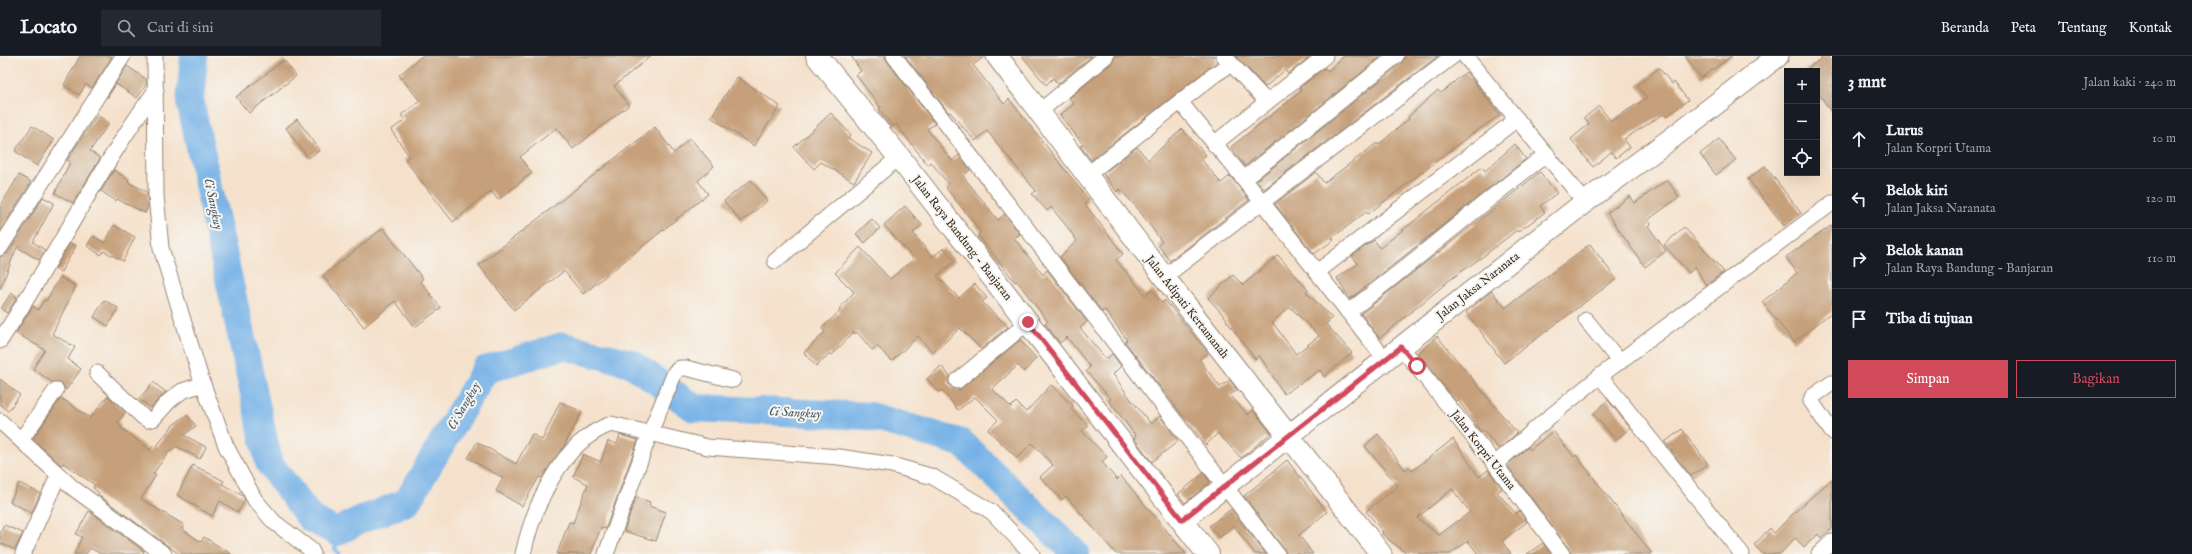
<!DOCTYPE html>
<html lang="id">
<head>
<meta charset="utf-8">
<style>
  :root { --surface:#171b24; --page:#242831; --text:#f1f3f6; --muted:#9ea1a6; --line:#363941; --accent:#d1495b }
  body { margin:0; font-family:"IM FELL English",serif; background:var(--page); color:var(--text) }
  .controls { position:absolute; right:12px; top:12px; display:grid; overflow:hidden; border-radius:0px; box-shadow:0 4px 16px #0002 }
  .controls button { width:36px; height:36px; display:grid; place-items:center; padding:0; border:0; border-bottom:1px solid var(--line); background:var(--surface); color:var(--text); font:20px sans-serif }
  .stop { position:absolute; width:12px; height:12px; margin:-9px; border:3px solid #d1495b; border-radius:50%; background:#fff }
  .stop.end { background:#d1495b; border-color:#fff; box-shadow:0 1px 4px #0008 }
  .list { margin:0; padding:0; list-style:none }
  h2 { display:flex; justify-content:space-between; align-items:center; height:52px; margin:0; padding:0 16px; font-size:17px }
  h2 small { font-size:13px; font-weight:400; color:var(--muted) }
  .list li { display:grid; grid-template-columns:26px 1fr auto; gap:12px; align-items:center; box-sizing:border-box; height:60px; padding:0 16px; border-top:1px solid var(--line) }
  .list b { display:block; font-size:15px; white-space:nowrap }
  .list p { margin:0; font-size:13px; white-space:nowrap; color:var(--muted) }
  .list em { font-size:13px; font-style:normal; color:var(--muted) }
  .actions { display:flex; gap:8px; padding:12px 16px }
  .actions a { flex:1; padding:9px 0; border:1px solid var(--accent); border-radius:0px; text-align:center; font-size:14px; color:var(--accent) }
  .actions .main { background:var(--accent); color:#fff }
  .icon { flex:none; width:22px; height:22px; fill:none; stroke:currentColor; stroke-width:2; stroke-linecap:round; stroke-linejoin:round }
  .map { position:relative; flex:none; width:1832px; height:498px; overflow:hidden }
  header { display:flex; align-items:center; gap:24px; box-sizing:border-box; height:56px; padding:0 20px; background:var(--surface); border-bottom:1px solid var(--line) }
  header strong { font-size:19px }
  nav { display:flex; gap:22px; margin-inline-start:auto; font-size:14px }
  .search { width:280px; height:36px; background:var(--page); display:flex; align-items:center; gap:10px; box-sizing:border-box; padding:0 14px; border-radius:0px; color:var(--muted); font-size:15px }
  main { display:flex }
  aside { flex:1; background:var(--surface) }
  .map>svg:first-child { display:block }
</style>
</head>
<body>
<header>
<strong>Locato</strong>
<div class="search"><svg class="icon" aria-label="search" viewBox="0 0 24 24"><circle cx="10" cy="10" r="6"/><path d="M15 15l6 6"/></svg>Cari di sini</div>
<nav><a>Beranda</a><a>Peta</a><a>Tentang</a><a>Kontak</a></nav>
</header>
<main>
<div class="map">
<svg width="1832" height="498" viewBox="0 0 1832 498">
  <rect width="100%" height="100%" fill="#f6f6f2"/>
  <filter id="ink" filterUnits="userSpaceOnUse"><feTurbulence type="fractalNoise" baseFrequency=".025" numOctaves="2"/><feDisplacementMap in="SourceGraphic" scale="8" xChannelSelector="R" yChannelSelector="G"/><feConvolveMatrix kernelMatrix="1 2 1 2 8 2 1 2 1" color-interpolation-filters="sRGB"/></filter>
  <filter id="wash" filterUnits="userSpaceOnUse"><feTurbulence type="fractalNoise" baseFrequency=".012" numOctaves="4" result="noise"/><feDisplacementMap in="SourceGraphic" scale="16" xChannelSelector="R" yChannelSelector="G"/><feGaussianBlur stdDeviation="0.9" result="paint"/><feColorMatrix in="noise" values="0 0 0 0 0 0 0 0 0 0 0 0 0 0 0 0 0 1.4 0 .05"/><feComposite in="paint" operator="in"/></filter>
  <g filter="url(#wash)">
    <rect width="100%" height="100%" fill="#f5e1cb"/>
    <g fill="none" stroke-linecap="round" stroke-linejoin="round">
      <path stroke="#74b1e6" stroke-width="4.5" d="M337,476L335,493L339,498"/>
      <path stroke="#74b1e6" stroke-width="28" d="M194,0L190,45L269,407L311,463L337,476L360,464L407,446L485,314L563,290L631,307L694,352L870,360L962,387L1076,498"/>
    </g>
    <g id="blocks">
      <g fill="#c6a07a" fill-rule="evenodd">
        <path d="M80,0H112L92,32L86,28L79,39L64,29Z"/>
        <path d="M422,0H651L614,30L629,49L573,93L556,72L520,101L532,117L498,144L491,135L453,166L405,104L409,100L391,74L405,64L401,59L420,45L399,19Z"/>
        <path d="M851,0H885L887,5L935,68L927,73L952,105L959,99L970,114L963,120L998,164L1005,158L1020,178L1014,182L1043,219L1047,214L1087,266L1080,272L1106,303L1112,298L1121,310L1113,318L1129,341L1151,368L1160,360L1178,385L1152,406L1134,382L1136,380L1109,345L1111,343L1086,315L1090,311L1067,281L1060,287L1045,268L1048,266L1017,225L1015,226L978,179L981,176L946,132L949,129L931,106L928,109L896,68L893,71L879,53L881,52L856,19L861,15Z"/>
        <path d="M905,0H985L973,9L1004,48L1009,43L1089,144L1085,148L1123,198L1116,204L1145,239L1152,234L1162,247L1165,244L1208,297L1199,303L1220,331L1230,324L1237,334L1230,339L1248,359L1253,354L1271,377L1241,402L1218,377L1206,389L1125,286L1127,284L1105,254L1102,256L1060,201L1077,185L1068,172L1051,151L1047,155L1032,138L1036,135L987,75L975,85L950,56L949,57Z"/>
        <path d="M1022,0H1092L1058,28L1053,22L1046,29Z"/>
        <path d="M1115,0H1215L1217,6L1091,104L1080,90L1083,88L1060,59L1074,48L1069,42L1112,7Z"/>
        <path d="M1236,0H1306L1308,2L1288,18L1285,14L1265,31Z"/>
        <path d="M1344,0L1381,1L1245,110L1231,91L1299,37L1301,35L1299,32L1325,12L1328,15Z"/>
        <path d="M1405,0H1438L1264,133L1257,124L1402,7Z"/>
        <path d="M1685,0H1732L1701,22Z"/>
        <path d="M1825,0H1827L1832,7V57L1817,35V15H1804Z"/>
        <path d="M284,4L296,20L249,57L236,41Z"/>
        <path d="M127,10L146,23V29L137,42L116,28L107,42Z"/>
        <path d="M1659,12L1672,28L1674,26L1688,44L1666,61L1664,58L1624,83L1630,91L1616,102L1611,96L1593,111L1571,83L1589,68L1584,62L1599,50L1611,65L1647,42L1637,29Z"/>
        <path d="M1466,16L1500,59L1469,80L1368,158L1366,156L1332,182L1334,184L1314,198L1275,148L1316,116L1324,127L1377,87L1378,89L1409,63L1408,61L1438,34L1441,37Z"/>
        <path d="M737,21L780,50L754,90L711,61Z"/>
        <path d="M831,57L851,79L848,82L872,97L854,126L821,106L814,113L794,91Z"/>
        <path d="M97,59L109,67L90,95L100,102L73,147L55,137L70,106L67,104Z"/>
        <path d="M297,63L320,94L308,102L286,72Z"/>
        <path d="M32,70L54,84L37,110L15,95Z"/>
        <path d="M655,71L674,97L690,82L714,110L698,125L708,138L583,238L564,215L514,254L479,209Z"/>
        <path d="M1182,73L1206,99L1201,103L1221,127L1230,120L1249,144L1170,205L1158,189L1162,186L1138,153L1120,133L1117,136L1103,118L1137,91L1148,104Z"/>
        <path d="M1719,83L1736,104L1716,119L1700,98Z"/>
        <path d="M1515,88L1526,103L1350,243L1337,222L1358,208L1352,200L1374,184L1380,192L1482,111L1485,115Z"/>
        <path d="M1765,110L1801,157L1784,170L1748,123Z"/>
        <path d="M114,114L129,124L128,126L147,136L148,151L145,157L117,143L116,145L101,135Z"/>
        <path d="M1540,116L1557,137L1540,150L1545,156L1518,176L1517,174L1485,199L1451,223L1380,282L1361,258Z"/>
        <path d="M19,119L31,126L0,175V151Z"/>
        <path d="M751,124L767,145L741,166L724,145Z"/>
        <path d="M1667,124L1679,141L1648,164L1651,168L1648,170L1666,195L1645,211L1607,157L1630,140L1635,147Z"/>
        <path d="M43,141L54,147L33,186L45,194L39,204L17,191L0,233V201L8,197Z"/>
        <path d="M905,150L922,169L913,177L932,201L944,192L955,205L937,220L959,242L975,228L987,242L982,246L1008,271L981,293L960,272L933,297L918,280L892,305L877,290L872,294L857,276L855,278L854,276L832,299L830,297L816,310L804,297L825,276L822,272L840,255L839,253L854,236L835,217L860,191L890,223L914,203L884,169Z"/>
        <path d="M872,163L880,172L865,187L856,178Z"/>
        <path d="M114,169L135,181L123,205L104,195L101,199L87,190L93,180L105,187Z"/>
        <path d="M1832,169V256L1794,286L1762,246L1797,217L1786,201Z"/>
        <path d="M1684,171L1724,216L1706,229L1695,211L1689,217L1664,189Z"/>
        <path d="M383,172L423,223L420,225L441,252L415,271L395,245L364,271L323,220Z"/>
        <path d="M70,187L76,190L61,216L55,213Z"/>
        <path d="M1590,188L1616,223L1504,307L1466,256L1492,235L1505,252Z"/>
        <path d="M1278,199L1308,234L1306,236L1332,262L1326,268L1352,297L1324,321L1320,314L1284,338L1259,299L1255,303L1226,264L1227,263L1208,242L1233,219L1243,229ZM1290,251L1319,280L1296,298L1272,266Z"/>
        <path d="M60,221L76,230L52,278L75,291L68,303L81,313L66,334L61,326H52L33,313L45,294L16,277L33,250L38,254L44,244L46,245Z"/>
        <path d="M11,237L17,241L7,257L1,253Z"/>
        <path d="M104,244L118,252L108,270L94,261Z"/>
        <path d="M1437,280L1517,377L1499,393L1483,374L1481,376L1458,344L1456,345L1418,297Z"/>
        <path d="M1020,284L1036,302L1024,316L1018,309L992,333L1011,351L1016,346L1026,356L1051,329L1073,350L1071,353L1088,370L1082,375L1107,401L1102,406L1117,424L1121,420L1186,498H1116L1066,440L1062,444L1040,421L1053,409L1032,387L1017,402L988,374L998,364L975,341L958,354L942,334L939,336L927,323L941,310L950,320L948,326L950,330L959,334Z"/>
        <path d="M0,323L20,339L8,355L0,348Z"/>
        <path d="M153,326L166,336L150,352L139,343Z"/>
        <path d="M108,340L125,356L118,366L121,369L120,371L150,394L154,389L156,391L173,369L187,359L196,370L184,379L206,391L200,403L176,390L172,395L170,394L153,418L156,419L141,443L184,469L182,473L201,486L204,481L231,498H179L98,439L99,437L93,432L95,429L63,407L61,409L33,383L61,342L90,362Z"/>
        <path d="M1608,344L1630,372L1616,384L1593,358Z"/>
        <path d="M560,346L582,356L563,392L542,422L539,421L522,450L496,435L503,422L468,402L477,386L516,408L532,378L542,384Z"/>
        <path d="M1682,373L1708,408L1691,420L1665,386Z"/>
        <path d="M1553,375L1574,401L1576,399L1652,498H1571L1569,493L1507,409L1528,391L1530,394Z"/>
        <path d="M1378,378L1405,414L1409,411L1412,415L1453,383L1479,421L1488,414L1502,433L1497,436L1516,458L1519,455L1527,466L1502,485L1511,498H1478L1468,485L1450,498H1407L1382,478L1383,476L1366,455L1398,430L1365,390ZM1452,433L1470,456L1439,479L1417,462Z"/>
        <path d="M620,379L638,384L607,469L605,473L601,471L591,498H557L569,466L573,467L588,428L573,421L583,398L601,406L608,385L617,388Z"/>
        <path d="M1287,404L1327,456L1299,479L1313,498H1286L1284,493L1244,440Z"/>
        <path d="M193,409L224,425L222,428L243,440L245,444L238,456L220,445L212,460L177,439Z"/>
        <path d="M1204,417L1210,426L1185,447L1178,438Z"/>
        <path d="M1832,423V473L1821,482L1818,478L1804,491L1795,482L1780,498H1763L1754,489L1770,472L1774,477L1798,453Z"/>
        <path d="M19,427L40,437L32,457L10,446Z"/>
        <path d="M636,441L650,446L649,450L666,456L656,485L624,475Z"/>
        <path d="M1231,453L1266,498H1255L1234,470L1219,482L1209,470Z"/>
        <path d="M89,455L144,495L143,498H101L90,492L86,498H74L82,481L76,478Z"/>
        <path d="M4,469L23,477L15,494L0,487V478Z"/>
        <path d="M1543,487L1551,498H1527Z"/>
      </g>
    </g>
  </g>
  <g filter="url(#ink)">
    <use href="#blocks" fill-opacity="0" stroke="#988674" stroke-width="1"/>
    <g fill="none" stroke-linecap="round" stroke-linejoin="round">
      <defs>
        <g id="minor">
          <path d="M155,0L156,140L161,192L201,323L226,390L255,444L274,466L311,494L313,498"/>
          <path d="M894,0L1277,498"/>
          <path d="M1224,0L1267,46"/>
          <path d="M1465,0L1585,146"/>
          <path d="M1180,46L1244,123L1385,303"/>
          <path d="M1039,56L1106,0"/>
          <path d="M1214,88L1325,0"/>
          <path d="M1087,119L1214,19L1231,8"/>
          <path d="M1244,123L1396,0"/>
          <path d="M0,192L123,0"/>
          <path d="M775,205L899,101"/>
          <path d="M1317,216L1517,63"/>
          <path d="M1164,221L1453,0"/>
          <path d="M1348,256C1416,205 1479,149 1547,98"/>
          <path d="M1586,264L1620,306"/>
          <path d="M0,285C54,203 98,114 156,34"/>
          <path d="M1401,291L1495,408L1562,498"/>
          <path d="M97,317L143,361L148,364L153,363L169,345L182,335L203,328"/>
          <path d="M957,325L1028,266"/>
          <path d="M1832,327L1812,341L1811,345L1832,376"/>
          <path d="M0,365L73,432L164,498"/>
          <path d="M21,384L56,334"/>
          <path d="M1495,408L1547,363L1600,320"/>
          <path d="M23,498L58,420"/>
          <path d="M523,498C534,449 561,386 611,368L708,391L839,401L892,409L933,421L992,456L1032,498"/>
          <path d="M606,498L650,377L675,316L680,312H686L733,324"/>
          <path d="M1742,498L1600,320L1832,147"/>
          <path d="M1819,498L1832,486"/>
        </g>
        <g id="secondary">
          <path d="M997,0L1164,221L1381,498"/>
          <path d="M1182,464L1585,146L1672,82L1778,0"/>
        </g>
        <path id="primary" d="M817,0L899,101L1208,498"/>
      </defs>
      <use href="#minor" stroke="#988674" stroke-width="17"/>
      <use href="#secondary" stroke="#988674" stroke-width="23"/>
      <use href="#primary" stroke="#988674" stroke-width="24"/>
      <use href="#minor" stroke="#fff" stroke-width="15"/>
      <use href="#secondary" stroke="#fff" stroke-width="21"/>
      <use href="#primary" stroke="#fff" stroke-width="22"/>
    </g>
  </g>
  <g fill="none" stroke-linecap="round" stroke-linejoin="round" filter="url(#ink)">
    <path stroke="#d1495b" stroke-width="5" d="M1028,266L1182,464L1401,291L1417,310"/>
  </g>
  <g text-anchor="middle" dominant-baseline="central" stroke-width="4" stroke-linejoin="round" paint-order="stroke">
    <g font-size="12" fill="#3b2a1e" stroke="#f6f6f2">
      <text transform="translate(962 182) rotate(52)">Jalan Raya Bandung - Banjaran</text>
      <text transform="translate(1478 230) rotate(-38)">Jalan Jaksa Naranata</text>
      <text transform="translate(1187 251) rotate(52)">Jalan Adipati Kertamanah</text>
      <text transform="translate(1483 394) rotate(52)">Jalan Korpri Utama</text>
    </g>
    <g font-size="13" font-style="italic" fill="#4f5964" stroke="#f6f6f2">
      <text transform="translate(213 148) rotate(78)">Ci Sangkuy</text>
      <text transform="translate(464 350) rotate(-60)">Ci Sangkuy</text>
      <text transform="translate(795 357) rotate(3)">Ci Sangkuy</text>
    </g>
  </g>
</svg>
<div class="controls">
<button>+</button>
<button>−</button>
<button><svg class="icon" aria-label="locate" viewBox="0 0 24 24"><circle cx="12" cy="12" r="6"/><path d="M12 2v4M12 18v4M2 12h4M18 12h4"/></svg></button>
</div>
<div class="stop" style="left:1417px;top:310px"></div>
<div class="stop end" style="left:1028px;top:266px"></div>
</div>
<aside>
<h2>3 mnt<small>Jalan kaki · 240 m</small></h2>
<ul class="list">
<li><svg class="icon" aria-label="ahead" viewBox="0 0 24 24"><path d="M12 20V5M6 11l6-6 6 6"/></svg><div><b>Lurus</b><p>Jalan Korpri Utama</p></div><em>10 m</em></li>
<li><svg class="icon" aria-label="left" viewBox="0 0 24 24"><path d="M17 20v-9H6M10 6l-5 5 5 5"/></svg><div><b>Belok kiri</b><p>Jalan Jaksa Naranata</p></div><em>120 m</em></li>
<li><svg class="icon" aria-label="right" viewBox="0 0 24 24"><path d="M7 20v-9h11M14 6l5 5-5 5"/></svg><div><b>Belok kanan</b><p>Jalan Raya Bandung - Banjaran</p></div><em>110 m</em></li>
<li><svg class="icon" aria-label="arrive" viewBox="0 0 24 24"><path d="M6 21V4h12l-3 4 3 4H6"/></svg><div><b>Tiba di tujuan</b></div></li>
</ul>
<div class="actions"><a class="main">Simpan</a><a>Bagikan</a></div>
</aside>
</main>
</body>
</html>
